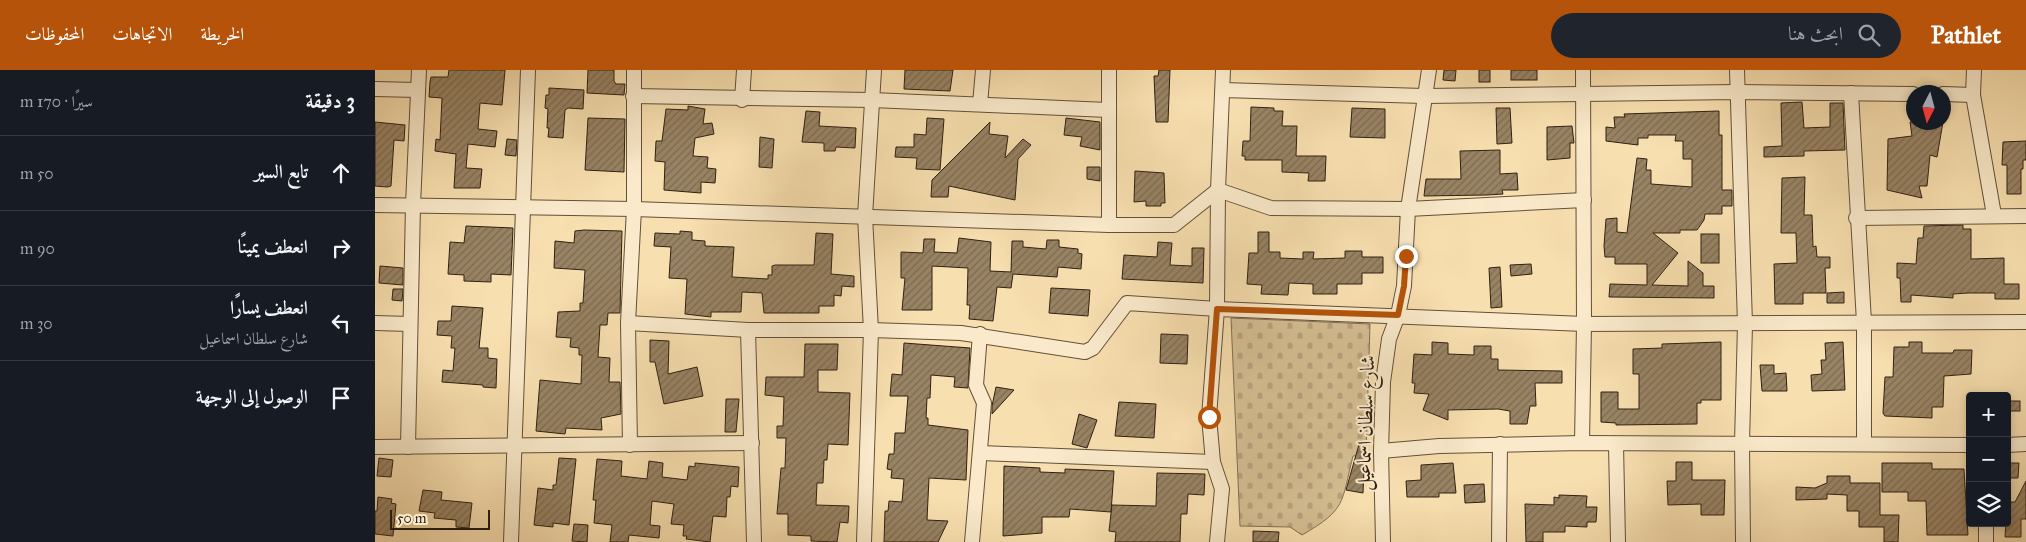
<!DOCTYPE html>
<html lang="ar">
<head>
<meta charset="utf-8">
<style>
  :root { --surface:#171b24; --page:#20242c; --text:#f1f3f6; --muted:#9ea1a6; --line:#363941; --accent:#b45309 }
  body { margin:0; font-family:"IM FELL Great Primer",Amiri,serif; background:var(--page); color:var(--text); direction:rtl }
  .controls { position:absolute; right:15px; bottom:15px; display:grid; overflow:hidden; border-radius:5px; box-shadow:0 2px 8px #0003 }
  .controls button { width:45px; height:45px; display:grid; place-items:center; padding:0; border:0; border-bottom:1px solid var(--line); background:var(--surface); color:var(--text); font:25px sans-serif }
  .compass { position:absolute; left:1531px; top:15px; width:45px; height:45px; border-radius:50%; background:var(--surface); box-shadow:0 2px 8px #0003; rotate:186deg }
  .scale { position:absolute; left:15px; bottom:12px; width:100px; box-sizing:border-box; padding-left:5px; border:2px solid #2f2012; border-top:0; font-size:14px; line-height:18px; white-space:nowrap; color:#2f2012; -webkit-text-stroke:4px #faeacb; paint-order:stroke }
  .stop { position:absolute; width:15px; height:15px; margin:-11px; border:4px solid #b45309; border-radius:50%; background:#fff }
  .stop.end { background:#b45309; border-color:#fff; box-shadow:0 1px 5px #0008 }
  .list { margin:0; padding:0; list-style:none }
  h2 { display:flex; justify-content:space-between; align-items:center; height:65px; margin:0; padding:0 20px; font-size:21px }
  h2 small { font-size:16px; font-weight:400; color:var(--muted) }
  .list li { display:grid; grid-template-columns:32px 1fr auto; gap:15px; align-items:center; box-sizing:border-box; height:75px; padding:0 20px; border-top:1px solid var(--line) }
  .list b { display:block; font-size:19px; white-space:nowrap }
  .list p { margin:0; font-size:16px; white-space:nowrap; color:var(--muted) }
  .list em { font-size:16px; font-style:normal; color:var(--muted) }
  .icon { flex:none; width:28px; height:28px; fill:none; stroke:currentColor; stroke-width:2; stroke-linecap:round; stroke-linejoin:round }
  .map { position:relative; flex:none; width:1651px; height:472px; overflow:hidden; direction:ltr }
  header { display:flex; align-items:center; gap:30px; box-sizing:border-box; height:70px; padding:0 25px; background:var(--accent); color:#fff }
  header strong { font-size:24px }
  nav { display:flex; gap:28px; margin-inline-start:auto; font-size:18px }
  .search { width:350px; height:45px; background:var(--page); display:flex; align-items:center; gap:12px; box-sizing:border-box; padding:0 18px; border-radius:28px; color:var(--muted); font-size:19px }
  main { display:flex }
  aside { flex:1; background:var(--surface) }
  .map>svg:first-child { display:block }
</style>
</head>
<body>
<header>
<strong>Pathlet</strong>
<div class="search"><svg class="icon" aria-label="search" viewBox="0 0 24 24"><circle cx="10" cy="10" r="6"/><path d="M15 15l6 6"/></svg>ابحث هنا</div>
<nav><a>الخريطة</a><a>الاتجاهات</a><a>المحفوظات</a></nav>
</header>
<main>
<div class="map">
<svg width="1651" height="472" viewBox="0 0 1651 472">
  <defs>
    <pattern id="cemetery-stones" width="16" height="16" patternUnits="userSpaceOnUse" patternTransform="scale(1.25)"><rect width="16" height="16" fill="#d6bf94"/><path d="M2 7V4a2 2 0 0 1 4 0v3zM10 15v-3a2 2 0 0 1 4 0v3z" fill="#b8a47f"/></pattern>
    <pattern id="building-hatch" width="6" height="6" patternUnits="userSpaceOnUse" patternTransform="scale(1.25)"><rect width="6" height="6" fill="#988364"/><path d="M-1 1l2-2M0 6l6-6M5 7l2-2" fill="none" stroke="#7c6b51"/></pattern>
  </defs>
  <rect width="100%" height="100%" fill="#f8dfaf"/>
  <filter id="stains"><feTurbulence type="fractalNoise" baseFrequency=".004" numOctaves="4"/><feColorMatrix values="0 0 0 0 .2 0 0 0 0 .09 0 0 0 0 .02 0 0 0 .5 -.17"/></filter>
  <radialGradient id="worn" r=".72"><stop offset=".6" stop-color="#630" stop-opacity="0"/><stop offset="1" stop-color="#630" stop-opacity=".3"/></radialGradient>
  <path fill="url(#cemetery-stones)" stroke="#827053" d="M856,248L995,254L991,385L978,386C966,433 972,439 927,465L915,457L865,456Z"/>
  <g fill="url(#building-hatch)" stroke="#2f2012">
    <path d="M74,0H130L127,35L105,33L103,59L122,61L120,77L93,74L91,98L107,99L105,118H79L81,84L60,81L61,69L65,70L67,28L54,27L55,12L56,7H73Z"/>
    <path d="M213,0H239V11L241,14H250L249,25L212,23Z"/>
    <path d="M530,0H578L575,21L529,19Z"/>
    <path d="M784,0H795L793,52H781L779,6H783Z"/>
    <path d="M1069,0H1081L1080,11L1068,10Z"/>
    <rect x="1104" y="0" width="11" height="12"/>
    <rect x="1136" y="0" width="26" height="10"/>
    <path d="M174,18L209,20L208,39L193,38L190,40L188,68L173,67L174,58H172L173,39L170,38L171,25H174Z"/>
    <path d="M1427,32L1429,58L1455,57V33H1468L1470,80L1429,81V86L1389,87V77L1407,76L1406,33Z"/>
    <path d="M313,36L330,39L328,54L337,53L339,64L320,68L318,86L333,87L332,98L341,99L340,113L326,112V123L289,120L290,92L280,91L281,71H287L291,39L313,40Z"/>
    <path d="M876,37L899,38V41H908L907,56H922L921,86H951L950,111H933L934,103L907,102V90H870V86H867L868,71H875Z"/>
    <path d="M977,38L1010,39V68L975,67Z"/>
    <path d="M1121,38H1135L1137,73L1122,74Z"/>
    <path d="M431,41L445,42L444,56L481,58L480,78L461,77L460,81H449V73L427,72Z"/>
    <path d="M1344,41V65H1347V120H1357V136H1347V144H1330L1329,150L1322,160H1305V163H1278L1303,183L1277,215L1313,216V191L1328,203V216H1339V228L1234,227L1235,214L1272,215V194H1240V187H1230L1229,176L1231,149L1242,148V162L1252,163L1262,88L1272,89L1271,100H1276V114L1317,117V89H1308V71H1300L1301,65H1273V68H1263V75L1231,71V57L1240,58L1239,47H1250L1249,44Z"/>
    <path d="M213,48L250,49L249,102L210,100Z"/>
    <path d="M552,48L569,49L565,100L541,99L542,88L520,87L521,77H539V64L551,65Z"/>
    <path d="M691,48L725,52V80L705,76L707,67L689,65Z"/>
    <path d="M0,52L30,55L29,71L19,70L16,116L12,117L0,116Z"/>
    <path d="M615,52L614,64L633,66L630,88L648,69L656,75L643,89L640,130L574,116L573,127H556L557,110Z"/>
    <path d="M1535,52H1568L1562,87L1555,85L1552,116H1544L1547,128L1512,120L1513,69L1537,66Z"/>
    <path d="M1197,56L1199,73H1195V88L1172,90V57Z"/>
    <path d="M385,67L399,69L397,98L384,97Z"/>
    <path d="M132,69L142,70L141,86L130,85Z"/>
    <path d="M1651,71V90H1648V99H1646V124H1632V95H1627L1628,72Z"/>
    <path d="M1125,80V104L1142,103L1143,120H1127L1128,124L1112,125L1049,126L1051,109H1086L1085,81Z"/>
    <path d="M712,97H725V111L712,109Z"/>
    <path d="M760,101L789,103L790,133H786V136H771V131L759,132Z"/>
    <path d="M1430,107L1429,145H1437L1438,177L1441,176L1442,187H1455V198H1450L1451,223H1428V234H1400L1399,194L1422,193L1421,163H1406L1407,108Z"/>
    <path d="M1588,155V159H1596V189L1629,188V214H1644V229H1620V223H1593L1578,224V228L1536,225V232H1526L1525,208H1522V193L1541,194L1543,168H1548L1549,156Z"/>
    <path d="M91,156L138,158L136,205L116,204V212L89,211V205L73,204L75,172L89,173Z"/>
    <path d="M209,160L247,161L245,243H233L232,255H225L223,287L235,288L234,312H245L246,344L226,348L227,360L191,358L190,364L161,361L165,310L206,314L207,285H204V278L195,277L196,268L181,267L183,242L205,241V233H208L210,200L179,198L180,171L199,173L200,161Z"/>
    <path d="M305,161L317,162V170L330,171V176L359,177L357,207L393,209V205H397V196L400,195H439L441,163L458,164L456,204L479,206V217L467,216L466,226L459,225V236H444V243H389L387,223L367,222L366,242H336V247L310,244L312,209L294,208L296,177L279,176L280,163L305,164Z"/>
    <path d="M883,162H894V182H905V188L928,189V182H939L938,189L970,188V181H987V187H1008V203H987V214H962V224H938V214L914,213L913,225L886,224L887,215L872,214L874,183H883Z"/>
    <rect x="1326" y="164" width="18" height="29"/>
    <path d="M584,168L616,172L615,201L636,202L637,171H648V177L671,179L672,170H684V177L703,179V183L707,184L706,199L683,197L682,207L638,204L636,218L622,217L618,251L594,249L595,235H592L593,198L557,196V240H527L530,208H526V182L548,183L549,169H560L559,182L582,183Z"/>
    <path d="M783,172L797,173L795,195L817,196V178H829L828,213L747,209L749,185L782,187Z"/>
    <path d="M1156,194L1157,204L1136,206L1135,195Z"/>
    <path d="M5,196L28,198V215L4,213Z"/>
    <path d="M1125,197L1127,237L1116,238L1114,198Z"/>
    <path d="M676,218L715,220L713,246L674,243Z"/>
    <path d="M18,219H28L27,231L17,230Z"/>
    <path d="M1469,222V233H1452V223Z"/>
    <path d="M77,236L108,238L104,278H113V288L122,289L121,318L108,317V315L67,312L68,300L78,301L80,278H76L77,266L62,265L63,251H76Z"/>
    <path d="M786,264L813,265L812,294L785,293Z"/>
    <path d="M275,270L294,271L293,304L322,297L328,326L289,334L280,292H275Z"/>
    <path d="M1057,272L1073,273V284L1099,285V276H1116V289H1123V300L1187,301V313H1160L1161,336H1155L1152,354H1135V341L1123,339L1073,340V350L1048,340L1054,324L1039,323L1040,313H1037L1039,284L1057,285Z"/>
    <path d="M1346,272V330H1326V333H1322V354L1241,355V353L1226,352V322H1243V339H1264V304H1258V279L1287,278V274Z"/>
    <path d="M1468,272L1470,320L1437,321L1436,305L1447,304L1446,290H1451L1450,273Z"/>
    <path d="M1534,272H1547V283H1578L1579,280H1597L1596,304L1569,306L1568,337H1557V348L1510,346L1508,343L1510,307H1518L1519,277H1534Z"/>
    <path d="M529,273L595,278L593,318L579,317L580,307L556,305L555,328H552L551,348H553V355L593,360L591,410L554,408L552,450L573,451L563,472H509L510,441H513L514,431L527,432L529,409L516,408L517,400L512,399L514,384H519L520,363H530L533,326H515L517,304L527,305Z"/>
    <path d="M430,274H463L462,300H443V322L475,323L473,375L453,374L452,390H449L448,413H442L441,435L474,436L473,453L465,452L462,472L436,471V466L413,465V444H402L406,398H410L411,368H402V356H408L409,327L390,325L391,307H429Z"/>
    <path d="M1385,295H1399V304L1411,303L1412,321H1387Z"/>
    <path d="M621,317L639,320L617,344V336Z"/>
    <path d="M351,329H364L361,362H350Z"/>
    <rect x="1632" y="331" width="13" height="10"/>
    <path d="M744,332L781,334L779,368L740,366Z"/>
    <path d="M704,344L722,350L712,378L697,374Z"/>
    <path d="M985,371L990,372L988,423L971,420Z"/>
    <path d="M4,388L18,390L16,407L2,406Z"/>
    <path d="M184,388L201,389L194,455L178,453V457L159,455L163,418L178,420V415H181Z"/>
    <path d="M222,389L247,391L246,406L272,409L274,391L288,393L287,407L312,410L314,396L320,397V393L364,397L363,417L356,416L355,427H352L351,447L338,446L335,472L311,469L312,466H308L309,455L296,454L299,434L277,431L275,455L285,456L284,468L254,465L253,472H235L237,455L219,453L221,430H218Z"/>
    <path d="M1301,392H1317V410H1350L1349,445H1326V434L1293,435L1292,411H1301Z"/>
    <path d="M1078,393L1081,423H1064V427H1032L1031,411L1046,410V395Z"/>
    <path d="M1507,393H1557V399H1589L1593,465H1552L1551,431H1533V422H1507Z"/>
    <path d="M1632,393H1644L1643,408H1632Z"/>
    <path d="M629,396L665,398V402L690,403V399L739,401L736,442L695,439L694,447H667V463L628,466Z"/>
    <path d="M782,403L830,404L829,425L813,424L812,444H806L805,472H740L741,462L734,461L737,435L781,436Z"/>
    <path d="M1452,406H1475V413H1505V445H1524L1523,472H1509V457H1484V441H1472V425L1452,424V429L1421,430V417L1440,418L1452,413Z"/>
    <path d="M1651,411V449H1646V467H1630L1632,432H1640Z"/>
    <path d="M1109,414L1110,432L1090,433L1089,415Z"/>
    <path d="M48,420L67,422L66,430L97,433L94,458L81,457V450L59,448L60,443L44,441Z"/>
    <path d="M1184,425L1212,426L1211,437H1222L1221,452H1212V457L1190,456V462H1168V472H1151L1150,434L1179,435V427L1184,428Z"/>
    <path d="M3,427L17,429L16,433L21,434L18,466L0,464V441H2Z"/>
    <path d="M199,454L213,455L212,472L197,471Z"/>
    <path d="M878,461L904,462L903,472H878Z"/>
  </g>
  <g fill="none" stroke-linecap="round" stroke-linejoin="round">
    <defs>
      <g id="minor">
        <path d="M734,0V155"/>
        <path d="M1362,0L1370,254L1367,373L1368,472"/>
        <path d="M1599,0L1598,25L1619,145"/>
        <path d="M0,19L42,20"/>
        <path d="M848,20L1049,26L1362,22L1538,24"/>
        <path d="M1476,23L1489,252V373"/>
        <path d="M1568,24L1598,25"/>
        <path d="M258,26L497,30L733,40"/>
        <path d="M367,30L369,0"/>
        <path d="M605,34L608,0"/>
        <path d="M0,135L259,139L734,155H799L843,120L896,138L1033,139L1209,130"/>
        <path d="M1481,148L1651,146"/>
        <path d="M0,253L35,254"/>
        <path d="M253,253L373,260H496L586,263L710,282L718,278L752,233L842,239L1209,254L1651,252"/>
        <path d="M373,260L379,472"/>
        <path d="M1207,373L1209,254L1208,0"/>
        <path d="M1241,374L1243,472"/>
        <path d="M255,375L253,253L259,139V0"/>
        <path d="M1632,375L1651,374"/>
        <path d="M0,377L377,373"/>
        <path d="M33,377L38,135L44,0"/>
        <path d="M1006,381L1064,376L1207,373L1595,375"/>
        <path d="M606,383L838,392"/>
        <path d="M1611,453V472"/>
        <path d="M136,472L153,0"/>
        <path d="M489,472L496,260L490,146L499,0"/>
        <path d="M597,472L609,333L601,315L605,264"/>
        <path d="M842,472L847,419L838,392L834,347L842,239L843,120L848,0"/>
        <path d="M1008,472L1006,381L1008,312L1014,269L1023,245L1029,216L1033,139L1054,0"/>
        <path d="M1124,472L1125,374"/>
      </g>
    </defs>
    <use href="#minor" stroke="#615039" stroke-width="16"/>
    <use href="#minor" stroke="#faeacb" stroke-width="14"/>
  </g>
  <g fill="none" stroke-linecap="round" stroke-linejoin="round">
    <path stroke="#b45309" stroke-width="6" d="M834,347L842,239L1023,245L1029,216L1031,186"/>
  </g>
  <g text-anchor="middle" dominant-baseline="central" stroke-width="4" stroke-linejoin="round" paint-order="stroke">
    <g font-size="20" fill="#2f2012" stroke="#faeacb">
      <text transform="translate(990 353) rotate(-88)">شارع سلطان اسماعيل</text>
    </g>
  </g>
  <rect width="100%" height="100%" filter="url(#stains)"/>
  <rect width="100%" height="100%" fill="url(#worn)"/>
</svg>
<div class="controls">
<button>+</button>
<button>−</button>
<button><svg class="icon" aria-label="layers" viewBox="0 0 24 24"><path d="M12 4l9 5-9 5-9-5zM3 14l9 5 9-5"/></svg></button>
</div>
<svg class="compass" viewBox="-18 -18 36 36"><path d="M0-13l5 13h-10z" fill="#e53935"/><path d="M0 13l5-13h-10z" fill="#9ea1a6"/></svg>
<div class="scale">50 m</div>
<div class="stop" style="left:834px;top:347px"></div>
<div class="stop end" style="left:1031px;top:186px"></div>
</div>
<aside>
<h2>3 دقيقة<small>سيرًا · 170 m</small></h2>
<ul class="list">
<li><svg class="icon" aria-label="ahead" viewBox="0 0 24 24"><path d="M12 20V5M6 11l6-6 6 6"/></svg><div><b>تابع السير</b></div><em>50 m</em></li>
<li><svg class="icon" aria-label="right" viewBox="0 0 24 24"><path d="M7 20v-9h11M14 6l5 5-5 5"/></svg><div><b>انعطف يمينًا</b></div><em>90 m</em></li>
<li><svg class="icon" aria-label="left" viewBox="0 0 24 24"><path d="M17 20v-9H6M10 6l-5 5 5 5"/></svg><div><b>انعطف يسارًا</b><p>شارع سلطان اسماعيل</p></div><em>30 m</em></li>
<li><svg class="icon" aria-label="arrive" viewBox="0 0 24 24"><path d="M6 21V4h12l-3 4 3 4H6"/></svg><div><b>الوصول إلى الوجهة</b></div></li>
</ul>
</aside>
</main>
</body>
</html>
